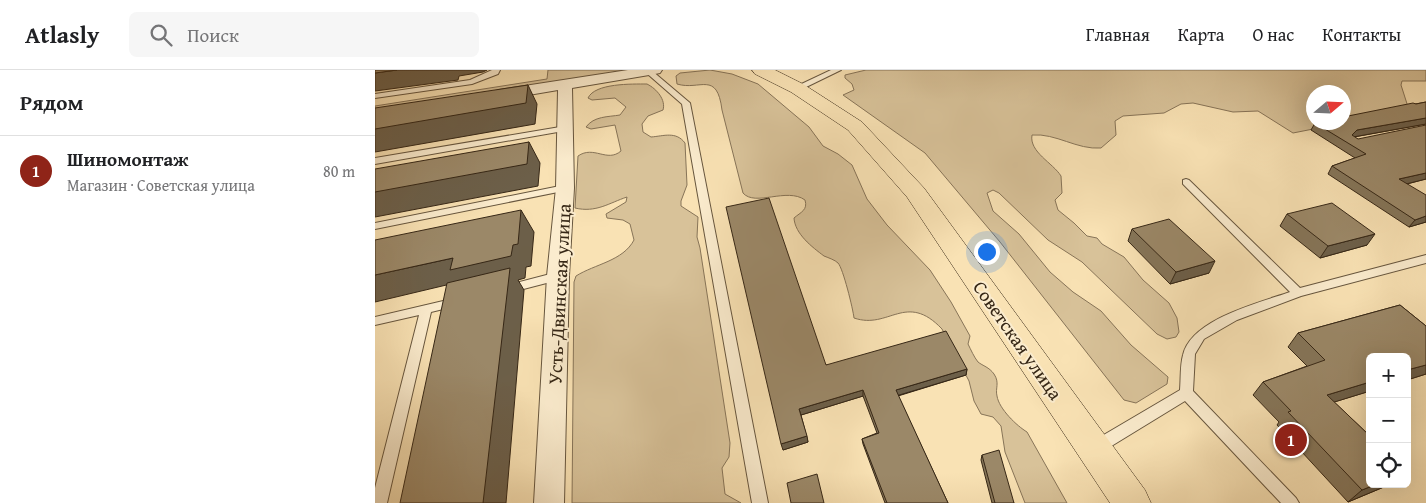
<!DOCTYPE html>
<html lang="ru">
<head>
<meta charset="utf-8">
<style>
  :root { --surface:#fff; --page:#f6f6f6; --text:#202124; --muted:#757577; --line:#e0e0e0; --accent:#8f2418 }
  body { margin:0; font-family:"Gentium Book Plus",serif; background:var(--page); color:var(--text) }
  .controls { position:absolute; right:15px; bottom:15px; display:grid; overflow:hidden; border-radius:8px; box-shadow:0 5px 20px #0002 }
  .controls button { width:45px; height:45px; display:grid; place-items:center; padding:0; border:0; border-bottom:1px solid var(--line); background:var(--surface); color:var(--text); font:25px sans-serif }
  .compass { position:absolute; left:931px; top:15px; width:45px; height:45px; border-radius:50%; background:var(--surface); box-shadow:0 5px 20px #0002; rotate:71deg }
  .you { position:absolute; left:611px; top:181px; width:18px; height:18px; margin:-12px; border:4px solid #fff; border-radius:50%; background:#1a73e8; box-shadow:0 0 0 8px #1a73e833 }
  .badge { display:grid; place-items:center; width:32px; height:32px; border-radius:50%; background:var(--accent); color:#fff; font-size:16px; font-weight:700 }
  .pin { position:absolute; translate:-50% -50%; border:2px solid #fff; box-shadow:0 1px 5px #0006 }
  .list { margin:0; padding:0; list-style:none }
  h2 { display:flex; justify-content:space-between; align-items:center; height:65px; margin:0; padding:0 20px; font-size:21px }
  h2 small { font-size:16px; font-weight:400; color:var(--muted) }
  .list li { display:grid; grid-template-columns:32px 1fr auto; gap:15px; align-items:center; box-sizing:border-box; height:70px; padding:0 20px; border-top:1px solid var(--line) }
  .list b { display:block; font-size:19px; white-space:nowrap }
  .list p { margin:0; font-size:16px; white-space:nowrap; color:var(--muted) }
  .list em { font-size:16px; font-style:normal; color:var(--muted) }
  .icon { flex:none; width:28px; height:28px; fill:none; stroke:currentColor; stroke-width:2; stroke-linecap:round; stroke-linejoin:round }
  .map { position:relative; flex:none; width:1051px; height:433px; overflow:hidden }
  header { display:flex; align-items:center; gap:30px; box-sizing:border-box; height:70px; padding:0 25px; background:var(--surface); border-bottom:1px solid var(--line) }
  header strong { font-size:24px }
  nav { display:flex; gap:28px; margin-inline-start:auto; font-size:18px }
  .search { width:350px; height:45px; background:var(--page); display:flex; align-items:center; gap:12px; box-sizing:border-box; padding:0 18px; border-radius:8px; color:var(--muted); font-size:19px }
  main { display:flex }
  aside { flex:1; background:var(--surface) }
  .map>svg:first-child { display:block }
</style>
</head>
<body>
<header>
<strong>Atlasly</strong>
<div class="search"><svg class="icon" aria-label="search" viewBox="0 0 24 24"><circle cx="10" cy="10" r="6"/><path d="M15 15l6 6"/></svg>Поиск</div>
<nav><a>Главная</a><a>Карта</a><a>О нас</a><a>Контакты</a></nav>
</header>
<main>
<aside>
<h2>Рядом<small></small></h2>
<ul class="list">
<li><span class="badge">1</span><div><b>Шиномонтаж</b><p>Магазин · Советская улица</p></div><em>80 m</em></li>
</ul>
</aside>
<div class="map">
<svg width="1051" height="433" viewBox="0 0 1051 433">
  <rect width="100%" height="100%" fill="#f9e2b4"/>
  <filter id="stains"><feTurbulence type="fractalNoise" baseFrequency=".004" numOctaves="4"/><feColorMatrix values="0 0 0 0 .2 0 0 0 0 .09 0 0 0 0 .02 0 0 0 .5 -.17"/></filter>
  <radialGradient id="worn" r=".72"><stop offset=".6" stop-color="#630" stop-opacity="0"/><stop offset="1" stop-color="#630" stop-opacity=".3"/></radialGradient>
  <g fill="#d8c299" stroke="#877458" fill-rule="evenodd">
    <path d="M173,0H251L0,46V36L172,9Z"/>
    <path d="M335,0L357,4L383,14L434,57L448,76L463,84L477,95L492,129L512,155L555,200L576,232L595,266L593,274C596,280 599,287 603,292C608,296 614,297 619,304C625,313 620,318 622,326C624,339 642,356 652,362L692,433H650L630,382L626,356L618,347L606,344L599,331L594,311L567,259C531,221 514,260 479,248C478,239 468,198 463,193C460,190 454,188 449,186C437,177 420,164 419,148C426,142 433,140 430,130C412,117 380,137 368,123L347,40C342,0 325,21 302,14L301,6L305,3Z"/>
    <path d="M491,0H1051V11H1027L1026,15L1034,40L918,63L883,41L858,42L818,33L806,34L789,43L748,46L740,51L741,65L726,78C702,80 681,63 657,65C654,82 678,93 686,106L687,123L680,130L683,140L699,153L712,166L722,168L727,174L749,187L768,210L794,233L802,248L804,262L801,267L792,269L782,264L707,192L673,170L624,123L618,120L612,123L618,141L644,164L675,202L698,222L726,241L756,275L793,307L792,314L761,333L749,330L625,172L550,83L468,25L479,20L477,14L470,8V5ZM938,22H968V52H938Z"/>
    <path d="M272,14C282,19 291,30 288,40L273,46L267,54L268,62L276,67C289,66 301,61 310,73L312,115L306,131V136L323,147L322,167L325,178L355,373L354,387L347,398L350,424L366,433H197L199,212L201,206C220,194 248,191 259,170L255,154L248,150L232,148L231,144L251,132L252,127C234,133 221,143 200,138L203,86C219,75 232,93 246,81L240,55L216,59L211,57C219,46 233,47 245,45L251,37L240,28L217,30L213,28C220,13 257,14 272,14Z"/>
  </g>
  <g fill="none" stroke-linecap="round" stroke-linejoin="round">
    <defs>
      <g id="lane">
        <path d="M117,0H125L123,4L97,14L0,28V24L95,10Z"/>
        <path d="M268,0H276L315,33L393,433H377L307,34Z"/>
        <path d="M456,0H466L425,20L418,18Z"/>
        <path d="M191,56L195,58L194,60L0,94V88Z"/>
        <path d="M811,109L814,110L925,218L1051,185V193L926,226L862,250L829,269L820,284L818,321L921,428L924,433H906L810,331L725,383L720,384L715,383L713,378L715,373L805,320C806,309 805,296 808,285C816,249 884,233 915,222L808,114V110Z"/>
        <path d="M190,115L193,116V120L0,159V153Z"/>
        <path d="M183,202L189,206L187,209L133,223L127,219L129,216Z"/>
        <path d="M81,228L85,229L87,232L85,235L56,242L12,433H0V418L44,245L0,255V247Z"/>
      </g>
      <path id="street" d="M253,0H287L285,3L280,4L197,18L199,118L194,206L189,433H159L172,206L181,118L183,20L124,30L119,28L116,25L119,22L124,20Z"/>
      <path id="primary" d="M377,0H400L428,14L487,52L549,118L770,420L776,433H735L532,127L473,60L416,22L380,4Z"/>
    </defs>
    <use href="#lane" stroke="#67563e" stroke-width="2"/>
    <use href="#street" stroke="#67563e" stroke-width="2"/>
    <use href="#primary" stroke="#362716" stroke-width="1"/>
    <use href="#lane" fill="#fbecce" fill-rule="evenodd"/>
    <use href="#street" fill="#fbecce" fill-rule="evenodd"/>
    <use href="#primary" fill="#f9e2b4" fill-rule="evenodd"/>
  </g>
  <g fill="#857559" stroke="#362716">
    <path d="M1051,32V54L979,67L1051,109L1032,114L1051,152L1034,157L953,104L957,96L980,88L936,60L940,53Z"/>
    <path d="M912,144L992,175L945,188L905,156Z"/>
    <path d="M757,159L834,203L795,214L753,171Z"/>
    <path d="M1025,235L1051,256V304L1032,310V287H995V321L959,332L995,366V414H1016L973,432L902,355L904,352L878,325L888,312L932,296L913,277L923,263Z"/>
    <path d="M451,295L592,299L591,305L523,326L573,433H510L488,374L487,369L502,363L488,326L426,345L433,372L408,380Z"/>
    <path d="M607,385L639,433H617L606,390Z"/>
  </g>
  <g fill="#6c5f49" stroke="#362716">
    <path d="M22,0H112L108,2L84,6L83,10L0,21V3Z"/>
    <path d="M153,15L162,34L160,54L0,82V59Z"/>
    <path d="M1051,48V54L978,67L977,65L982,60Z"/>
    <path d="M154,72L165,93L163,116L0,147V122Z"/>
    <path d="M1051,103V109L1019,117L1024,109Z"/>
    <path d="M146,140L159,162L156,196L151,197L150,208L143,210L149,220L131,433H108L84,212L0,232V205L138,175Z"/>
    <path d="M1051,146V152L1034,157L1040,150Z"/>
    <path d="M1000,164L992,175L945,188L953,176Z"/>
    <path d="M840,191L834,203L795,214L801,202Z"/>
    <path d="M1051,295V304L1032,310V300Z"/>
    <path d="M592,299L591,305L521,326V320Z"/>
    <path d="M995,312V321L940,338L952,325Z"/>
    <path d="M488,320V326L426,345L424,339Z"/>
    <path d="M432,366L433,372L408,380L406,374Z"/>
    <path d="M1002,414H1016L973,432L987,420Z"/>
  </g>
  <g fill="#9b8868" stroke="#362716">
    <path d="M0,0H22L0,3Z"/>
    <path d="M153,15L151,33L0,59V38Z"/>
    <path d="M1051,32V48L982,60L977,65L983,69L1051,55V103L1024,109L1051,125V146L1040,150L957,96L991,84L940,53L968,52V47L1038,33L1041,34Z"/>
    <path d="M154,72L152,94L0,122V99Z"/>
    <path d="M394,128L451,295L571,261L592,299L521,320L573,433H512L487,369L504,363L488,320L424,339L432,366L406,374L351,137Z"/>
    <path d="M957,133L1000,164L953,176L912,144Z"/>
    <path d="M146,140L143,174L138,175L136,186L75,200L78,188L0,205V170Z"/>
    <path d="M794,149L840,191L801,202L757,159Z"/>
    <path d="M135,198L108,433H25L72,213Z"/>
    <path d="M1025,235L1051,256V295L1032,300V287H995V312L952,325L995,366V414H1002L987,420L913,342L916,341L888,312L950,290L923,263Z"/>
    <path d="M624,380L639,433H620L607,385Z"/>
    <path d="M442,404L449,433H416L412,413Z"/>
  </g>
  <g text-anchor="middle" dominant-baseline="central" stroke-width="4" stroke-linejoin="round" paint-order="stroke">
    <g font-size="19" fill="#362716" stroke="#fbecce">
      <text transform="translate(184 224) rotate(-87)">Усть-Двинская улица</text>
      <text transform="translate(643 270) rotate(55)">Советская улица</text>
    </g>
  </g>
  <rect width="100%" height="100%" filter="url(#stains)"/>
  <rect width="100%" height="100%" fill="url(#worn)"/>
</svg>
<div class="controls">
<button>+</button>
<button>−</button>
<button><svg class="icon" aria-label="locate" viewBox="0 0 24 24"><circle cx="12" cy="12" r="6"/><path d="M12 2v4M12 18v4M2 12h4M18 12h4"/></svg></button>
</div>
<svg class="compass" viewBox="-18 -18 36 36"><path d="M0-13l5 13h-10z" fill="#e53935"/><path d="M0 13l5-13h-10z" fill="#757577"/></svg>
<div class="you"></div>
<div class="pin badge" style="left:916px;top:370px">1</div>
</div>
</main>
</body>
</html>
